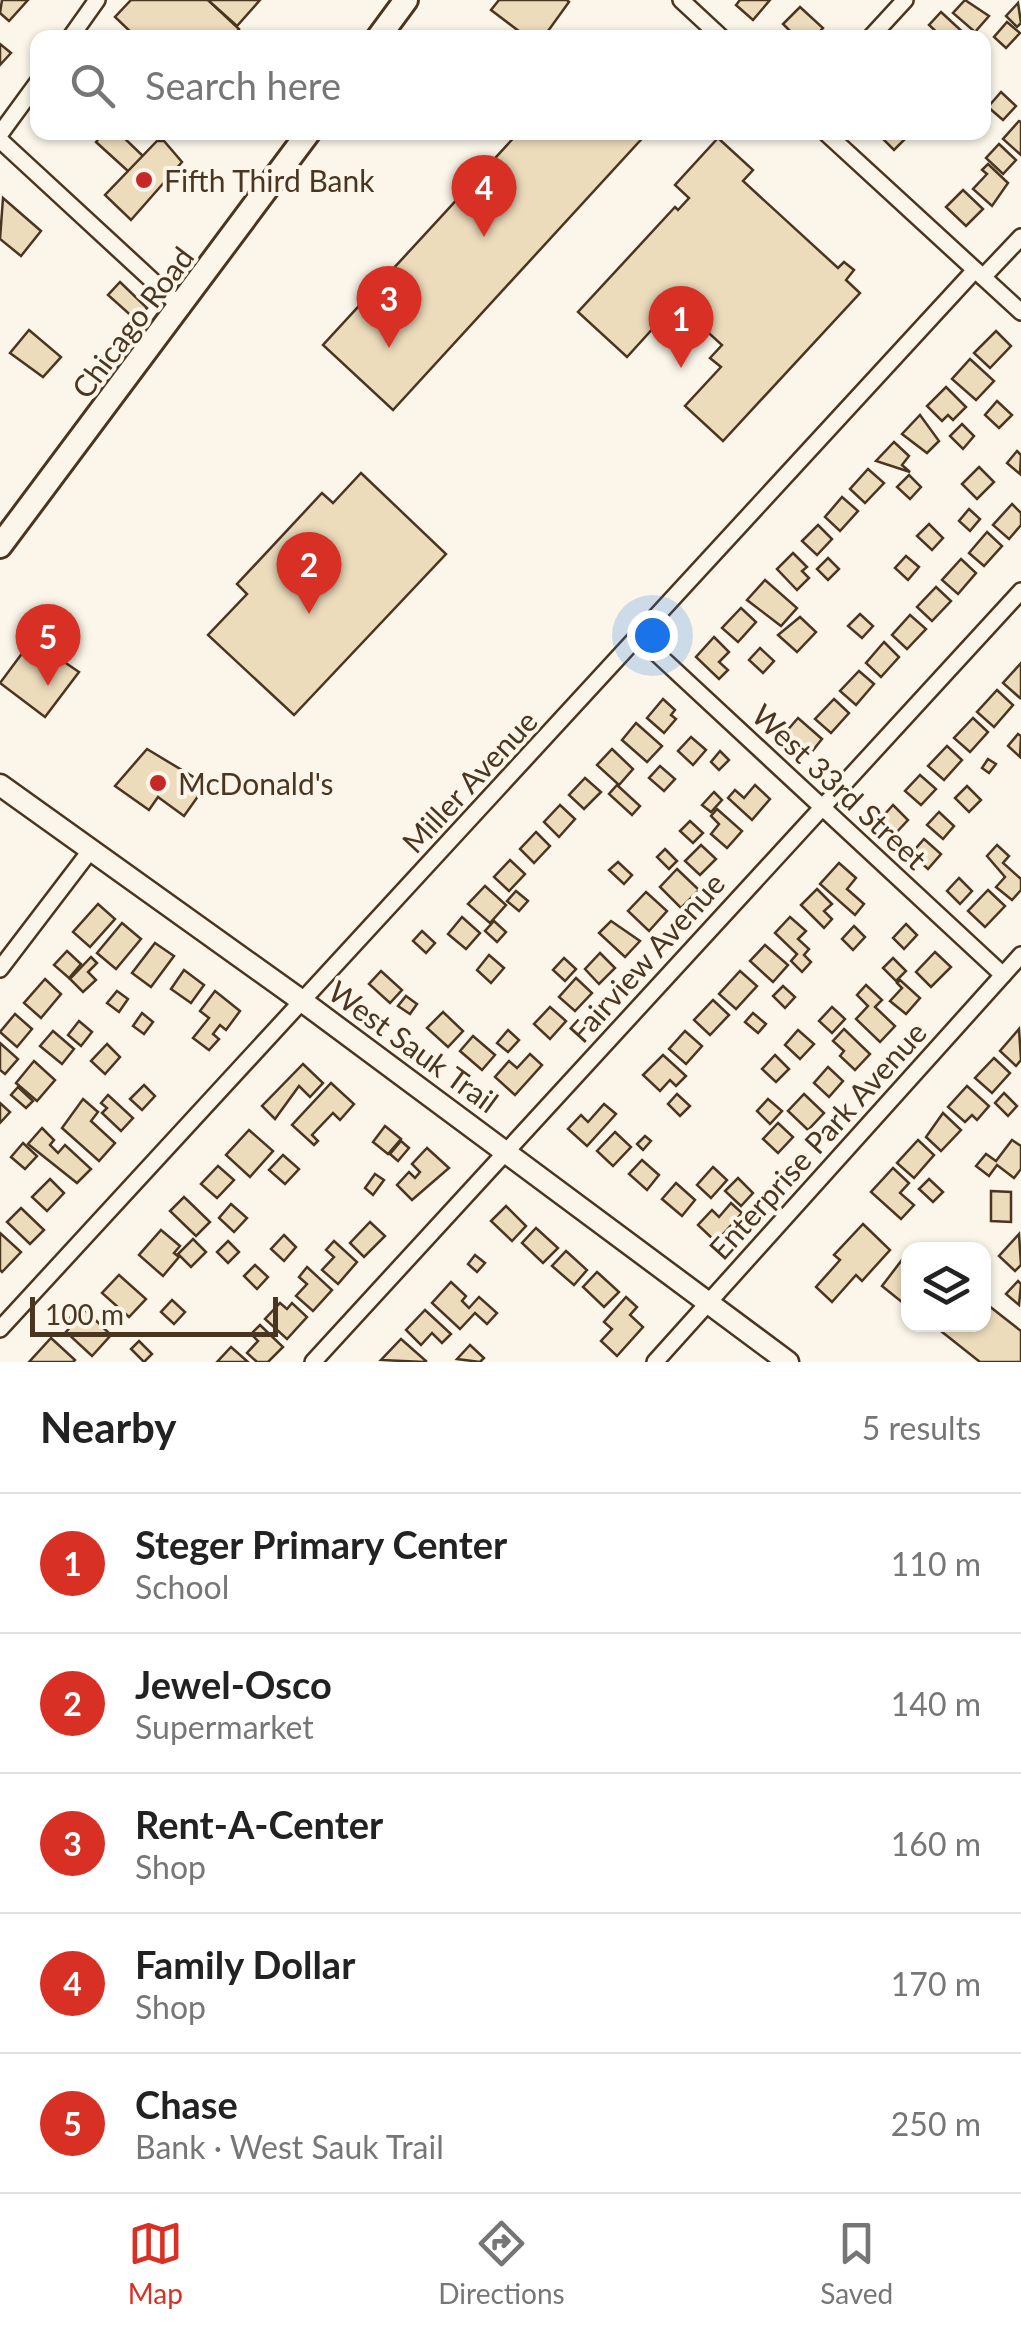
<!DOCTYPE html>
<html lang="en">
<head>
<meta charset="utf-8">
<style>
  :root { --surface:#fff; --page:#f2f2f2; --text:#222; --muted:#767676; --line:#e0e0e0; --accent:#d93025 }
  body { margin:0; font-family:Lato,sans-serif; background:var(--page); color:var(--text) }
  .controls { position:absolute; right:30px; bottom:30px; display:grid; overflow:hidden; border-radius:20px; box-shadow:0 2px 8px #0004 }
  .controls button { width:90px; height:90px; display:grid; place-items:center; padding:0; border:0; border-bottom:2px solid var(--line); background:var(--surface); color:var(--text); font:50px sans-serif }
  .scale { position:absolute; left:30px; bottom:25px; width:248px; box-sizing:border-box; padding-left:10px; border:5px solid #4a3520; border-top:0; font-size:28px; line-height:35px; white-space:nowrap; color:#4a3520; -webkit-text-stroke:8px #fbf6e9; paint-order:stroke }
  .you { position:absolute; left:652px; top:635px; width:35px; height:35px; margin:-25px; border:8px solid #fff; border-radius:50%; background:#1a73e8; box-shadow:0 0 0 15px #1a73e833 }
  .badge { display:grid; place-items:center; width:65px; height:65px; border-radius:50%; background:var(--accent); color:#fff; font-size:32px; font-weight:700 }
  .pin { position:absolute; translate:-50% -82px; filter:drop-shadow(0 2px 5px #0008) }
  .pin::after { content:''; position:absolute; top:52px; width:35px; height:30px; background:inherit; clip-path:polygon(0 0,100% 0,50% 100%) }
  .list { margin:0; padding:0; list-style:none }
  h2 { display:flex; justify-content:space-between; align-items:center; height:130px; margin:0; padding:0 40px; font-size:42px }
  h2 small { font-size:32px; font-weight:400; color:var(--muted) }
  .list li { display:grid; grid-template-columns:65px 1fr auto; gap:30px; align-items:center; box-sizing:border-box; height:140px; padding:0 40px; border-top:2px solid var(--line) }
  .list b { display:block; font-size:38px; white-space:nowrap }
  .list p { margin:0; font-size:32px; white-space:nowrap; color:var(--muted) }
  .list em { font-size:32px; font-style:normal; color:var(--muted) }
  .icon { flex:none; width:55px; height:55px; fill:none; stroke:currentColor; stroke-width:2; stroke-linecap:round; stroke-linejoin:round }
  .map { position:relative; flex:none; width:1021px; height:1362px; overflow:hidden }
  .search { position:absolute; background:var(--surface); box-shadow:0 2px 8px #0004; left:30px; right:30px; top:30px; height:110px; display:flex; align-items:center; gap:25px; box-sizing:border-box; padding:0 35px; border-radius:20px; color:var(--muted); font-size:38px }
  .sheet { height:830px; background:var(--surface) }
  nav { display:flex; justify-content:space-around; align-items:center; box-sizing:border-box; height:140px; border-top:2px solid var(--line); background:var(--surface); font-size:28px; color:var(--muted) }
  nav a { display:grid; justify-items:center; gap:5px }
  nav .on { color:var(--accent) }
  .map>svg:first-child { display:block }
</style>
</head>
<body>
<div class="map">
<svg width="1021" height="1362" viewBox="0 0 1021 1362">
  <rect width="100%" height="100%" fill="#fbf6e9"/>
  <g fill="#ecdcbc" stroke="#4a3520" stroke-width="2.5">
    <path d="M2,0H28L9,21L0,13Z"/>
    <path d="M131,0H208L239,29L231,38H137L115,17Z"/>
    <path d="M208,0H260L237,26Z"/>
    <path d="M499,0H567L569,2L543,38H528L491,10Z"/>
    <path d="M740,0H770L753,20L736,5Z"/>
    <path d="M965,0L989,16L975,32L953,13Z"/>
    <path d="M1018,3L1021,23L1017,27L1006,16Z"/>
    <path d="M800,7L823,28L814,38H797L783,24Z"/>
    <path d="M941,12L967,36L966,38H943L929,25Z"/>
    <path d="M1007,22L1020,33L1006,48L994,37Z"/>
    <path d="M0,44L11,53L0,65Z"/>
    <path d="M1001,92L1016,106L1003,120L988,107Z"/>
    <path d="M1019,121L1021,122V155L1003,139Z"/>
    <path d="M104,132H118L144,157L129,172L96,142Z"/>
    <path d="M519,132H648L393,410L323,345Z"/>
    <path d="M889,132H906L909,135L894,150L883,139Z"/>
    <path d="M718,138L753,170L743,181L838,268L844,262L854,270L846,280L860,293L723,441L685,406L721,367L710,358L722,345L676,303L627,357L578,312L675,207L678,210L689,198L675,185Z"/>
    <path d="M157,141H164L182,162L131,220L105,195Z"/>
    <path d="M999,144L1016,160L1003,174L986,158Z"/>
    <path d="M988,164L1008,183L992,206L973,189L987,174L982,170Z"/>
    <path d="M963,190L983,209L966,226L946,207Z"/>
    <path d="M3,198L41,231L21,256L0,239Z"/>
    <path d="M120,282L147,308L136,320L108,295Z"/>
    <path d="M29,330L61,357L43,377L10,353Z"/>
    <path d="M996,331L1011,346L990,368L974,353Z"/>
    <path d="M970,359L994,381L976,400L952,379Z"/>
    <path d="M946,387L966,407L953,420L948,415L942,421L927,406Z"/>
    <path d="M997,401L1012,415L999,428L985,415Z"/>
    <path d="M920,415L939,441L927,453L902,434Z"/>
    <path d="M962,424L974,436L963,449L950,436Z"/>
    <path d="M894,442L909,456L902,465L910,472L876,461Z"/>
    <path d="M1017,451L1021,455L1020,474L1007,463Z"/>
    <path d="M979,467L994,482L977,499L962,484Z"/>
    <path d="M868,469L884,483L865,503L850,489Z"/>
    <path d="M361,473L446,554L294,715L208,635L247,594L237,584L322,493L333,503Z"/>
    <path d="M909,475L921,487L910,499L897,487Z"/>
    <path d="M842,497L858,511L840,531L825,517Z"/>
    <path d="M1012,504L1021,513V525L1009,539L993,525Z"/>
    <path d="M969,509L980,519L970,531L959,521Z"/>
    <path d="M929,524L943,538L932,550L917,536Z"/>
    <path d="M818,525L832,539L817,555L802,541Z"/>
    <path d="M987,532L1002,546L984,566L969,553Z"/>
    <path d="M793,553L807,567L802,571L809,578L797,590L777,569Z"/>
    <path d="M906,556L919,567L908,580L895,568Z"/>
    <path d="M828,558L839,569L828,580L817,569Z"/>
    <path d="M961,559L976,573L958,594L942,580Z"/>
    <path d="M765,580L797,608L781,626L747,600Z"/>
    <path d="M936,587L951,601L932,621L917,607Z"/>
    <path d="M741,608L756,622L738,642L722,628Z"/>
    <path d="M860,614L873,626L862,638L848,626Z"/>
    <path d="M910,615L926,629L907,649L892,635Z"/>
    <path d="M800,617L816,632L797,652L778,635Z"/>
    <path d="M714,637L729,652L719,662L728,670L719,679L696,657Z"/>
    <path d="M32,640L79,672L45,717L0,683Z"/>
    <path d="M884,642L899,657L881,677L866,663Z"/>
    <path d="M760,648L774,661L763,673L749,660Z"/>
    <path d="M1021,663V696L1020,698L1003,683Z"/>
    <path d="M859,671L874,684L856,705L840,691Z"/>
    <path d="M997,690L1013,705L994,727L977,712Z"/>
    <path d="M663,699L675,710L671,715L676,719L664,733L647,718Z"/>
    <path d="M834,699L849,713L831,733L815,719Z"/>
    <path d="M798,718L822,739L810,754L785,733Z"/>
    <path d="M973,718L988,732L970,752L954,738Z"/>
    <path d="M636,723L662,746L647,762L622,740Z"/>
    <path d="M1018,734L1021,736L1020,757L1008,746Z"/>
    <path d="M691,737L706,750L693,765L678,751Z"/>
    <path d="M947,746L962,760L944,780L928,766Z"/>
    <path d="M147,749L200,781L204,788L184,816L158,797L149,810L115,786Z"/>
    <path d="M612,749L633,769L619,785L597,765Z"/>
    <path d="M720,751L729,760L719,770L711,762Z"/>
    <path d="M988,759L996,764L989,773L982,768Z"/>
    <path d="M660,766L675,779L664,791L649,778Z"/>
    <path d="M920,775L936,789L921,805L905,791Z"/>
    <path d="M585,778L601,792L584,809L569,795Z"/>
    <path d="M617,785L640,806L632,815L609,794Z"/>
    <path d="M755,785L770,799L752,820L728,798L735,790L744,798Z"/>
    <path d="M967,786L981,800L969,812L955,798Z"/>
    <path d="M714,792L722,800L711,812L702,805Z"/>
    <path d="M560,805L575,819L559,837L544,822Z"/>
    <path d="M893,805L908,820L893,836L878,822Z"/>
    <path d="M717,809L742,831L727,848L711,834L719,824L711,816Z"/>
    <path d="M939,812L954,826L943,839L927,825Z"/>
    <path d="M690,821L703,833L693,843L680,831Z"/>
    <path d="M536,832L550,846L534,863L520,849Z"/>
    <path d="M924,839L941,854L928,869L911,854Z"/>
    <path d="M701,845L716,859L700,875L685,861Z"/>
    <path d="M997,845L1009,856L1003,863L1021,879V890L1012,900L996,887L1005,877L987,856Z"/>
    <path d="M665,849L677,861L669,869L657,857Z"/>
    <path d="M510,860L525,874L509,891L494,877Z"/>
    <path d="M618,862L632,875L624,884L609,870Z"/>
    <path d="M839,863L856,878L847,889L864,904L855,915L820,884Z"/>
    <path d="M677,869L699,890L681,908L660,887Z"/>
    <path d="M959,878L972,891L960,904L947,891Z"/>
    <path d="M485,886L506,905L490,923L468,904Z"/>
    <path d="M817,889L832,904L824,911L832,919L824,928L801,905Z"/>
    <path d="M988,890L1005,906L985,927L968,911Z"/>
    <path d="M516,891L528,901L519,911L507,901Z"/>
    <path d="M646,892L667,911L649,931L628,911Z"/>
    <path d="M98,904L115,919L90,947L73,932Z"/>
    <path d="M462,917L480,933L466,949L448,934Z"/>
    <path d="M790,917L806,931L798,939L809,949L804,955L811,962L802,972L791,961L797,954L775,933Z"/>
    <path d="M494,921L506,932L497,942L485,931Z"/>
    <path d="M611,921L640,941L625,957L599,933Z"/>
    <path d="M122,923L141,939L116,969L97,953Z"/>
    <path d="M906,924L917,935L904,949L893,938Z"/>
    <path d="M854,926L865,937L853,950L842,939Z"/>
    <path d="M422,931L435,943L426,953L413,941Z"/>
    <path d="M155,943L174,956L151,987L132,973Z"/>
    <path d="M765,945L788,965L773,982L750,961Z"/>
    <path d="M67,951L81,964L69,978L54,965Z"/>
    <path d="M935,952L951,967L931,987L916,972Z"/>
    <path d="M600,953L615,968L599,984L585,969Z"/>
    <path d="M489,955L504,968L491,983L477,970Z"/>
    <path d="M91,957L97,963L88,972L96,980L83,992L70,979Z"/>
    <path d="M564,958L576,969L565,981L553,970Z"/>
    <path d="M893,958L906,971L896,981L883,968Z"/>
    <path d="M184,970L204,985L191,1003L171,989Z"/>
    <path d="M381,971L402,990L390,1003L369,984Z"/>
    <path d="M740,971L757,986L736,1009L719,994Z"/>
    <path d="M576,978L592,993L575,1011L559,997Z"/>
    <path d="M45,979L61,994L41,1018L24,1003Z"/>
    <path d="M900,980L920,998L906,1014L890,1001L902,988L897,983Z"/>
    <path d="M866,985L882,1000L875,1007L895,1026L880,1042L856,1019L868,1006L857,995Z"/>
    <path d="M783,986L795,997L785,1008L773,996Z"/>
    <path d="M117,991L128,999L119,1012L107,1003Z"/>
    <path d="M215,991L240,1011L226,1030L220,1025L213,1034L219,1039L209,1050L193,1038L209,1018L200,1011Z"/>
    <path d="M406,996L417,1004L410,1014L398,1006Z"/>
    <path d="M713,1000L729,1015L710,1035L694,1020Z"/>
    <path d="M550,1007L566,1021L550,1039L534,1024Z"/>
    <path d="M832,1007L845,1019L832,1033L819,1021Z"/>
    <path d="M443,1012L463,1031L448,1047L427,1028Z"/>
    <path d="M142,1013L153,1022L144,1034L133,1026Z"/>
    <path d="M753,1013L766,1024L758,1033L745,1022Z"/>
    <path d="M15,1014L32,1029L17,1047L0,1032Z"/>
    <path d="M79,1021L92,1032L81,1046L68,1035Z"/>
    <path d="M844,1029L870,1054L855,1070L840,1056L844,1051L833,1041Z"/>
    <path d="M1019,1029L1021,1060L1016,1066L1000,1051Z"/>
    <path d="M508,1030L519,1040L508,1052L497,1043Z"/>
    <path d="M798,1030L814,1044L800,1059L785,1045Z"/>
    <path d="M53,1031L74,1049L62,1064L40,1046Z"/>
    <path d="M685,1031L702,1046L686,1064L669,1049Z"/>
    <path d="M473,1036L495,1055L482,1070L460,1051Z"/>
    <path d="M0,1043L18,1059L5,1074L0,1070Z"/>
    <path d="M107,1044L120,1057L105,1074L91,1061Z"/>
    <path d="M530,1054L542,1065L515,1095L495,1077L509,1061L517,1068Z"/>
    <path d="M663,1055L686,1076L676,1086L670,1080L660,1091L643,1075Z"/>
    <path d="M775,1055L789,1069L776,1082L762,1069Z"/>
    <path d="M994,1058L1010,1073L992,1093L975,1078Z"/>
    <path d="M34,1061L55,1080L37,1101L16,1083Z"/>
    <path d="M303,1064L323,1083L310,1097L299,1086L275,1119L262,1106Z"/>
    <path d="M828,1067L843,1081L829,1097L814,1083Z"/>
    <path d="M331,1083L354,1104L340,1120L333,1113L312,1135L318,1141L314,1145L292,1125Z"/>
    <path d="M144,1085L155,1096L142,1110L130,1099Z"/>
    <path d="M967,1086L989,1106L977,1120L972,1115L965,1122L948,1107Z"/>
    <path d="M18,1087L33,1101L26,1108L11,1095Z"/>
    <path d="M1004,1093L1017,1106L1008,1116L995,1103Z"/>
    <path d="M677,1094L690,1106L680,1116L668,1104Z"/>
    <path d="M804,1094L824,1113L808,1130L788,1111Z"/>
    <path d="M108,1095L133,1118L121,1131L102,1113L107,1108L101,1103Z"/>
    <path d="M83,1099L98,1112L91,1121L115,1143L99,1161L62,1128Z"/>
    <path d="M768,1099L782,1111L770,1124L757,1111Z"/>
    <path d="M0,1103L10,1112L0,1123Z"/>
    <path d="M604,1104L616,1114L587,1146L568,1129L581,1115L588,1122Z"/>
    <path d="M943,1113L961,1130L941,1151L926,1137Z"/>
    <path d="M778,1123L793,1137L778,1153L763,1139Z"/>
    <path d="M385,1126L401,1139L388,1154L373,1142Z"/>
    <path d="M42,1128L54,1140L50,1145L58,1153L65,1145L91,1169L77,1183L28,1144Z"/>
    <path d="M249,1130L273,1151L250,1177L226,1155Z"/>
    <path d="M615,1132L631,1147L613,1166L597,1151Z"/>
    <path d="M645,1136L651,1141L643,1150L637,1144Z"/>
    <path d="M918,1140L934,1155L914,1178L897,1163Z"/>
    <path d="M1012,1140L1021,1146V1169L1014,1178L997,1165L989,1176L976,1166L986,1154L996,1161Z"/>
    <path d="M401,1141L409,1148L398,1161L390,1154Z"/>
    <path d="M23,1143L37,1156L25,1169L11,1157Z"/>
    <path d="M427,1148L449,1168L412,1200L397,1185L409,1172L415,1178L420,1172L412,1164Z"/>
    <path d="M283,1155L299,1169L285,1184L269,1170Z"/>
    <path d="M642,1160L659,1175L647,1190L629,1174Z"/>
    <path d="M218,1166L234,1180L217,1198L201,1184Z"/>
    <path d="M713,1167L727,1180L711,1198L697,1185Z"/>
    <path d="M893,1168L909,1183L900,1193L914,1205L901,1219L871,1192Z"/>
    <path d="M375,1174L384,1180L373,1195L365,1188Z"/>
    <path d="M738,1178L753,1193L741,1206L725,1191Z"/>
    <path d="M50,1179L64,1193L47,1211L32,1197Z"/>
    <path d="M929,1179L943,1192L933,1202L919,1189Z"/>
    <path d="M676,1183L695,1200L682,1216L662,1199Z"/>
    <path d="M991,1191L1011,1192V1222L991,1221Z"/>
    <path d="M184,1197L210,1222L196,1236L170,1211Z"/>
    <path d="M731,1203L742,1213L716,1242L698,1225L712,1210L719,1217Z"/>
    <path d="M231,1204L247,1218L234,1232L219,1218Z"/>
    <path d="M506,1206L526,1226L512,1241L491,1221Z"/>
    <path d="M21,1208L44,1230L30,1244L7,1222Z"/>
    <path d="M370,1222L385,1236L364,1257L350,1243Z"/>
    <path d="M863,1224L890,1250L862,1281L856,1275L832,1302L816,1287L840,1260L834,1255Z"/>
    <path d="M536,1228L558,1248L543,1263L522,1243Z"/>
    <path d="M161,1230L180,1246L174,1253L179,1257L163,1276L139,1255Z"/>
    <path d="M0,1233L21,1252L2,1272L0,1270Z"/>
    <path d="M1019,1234L1021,1265L1015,1271L999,1256Z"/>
    <path d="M284,1235L296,1247L284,1261L271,1249Z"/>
    <path d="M193,1239L206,1252L191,1267L178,1254Z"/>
    <path d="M228,1241L239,1252L228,1263L217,1252Z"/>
    <path d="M334,1241L357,1262L338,1284L322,1270L334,1257L326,1250Z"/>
    <path d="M566,1251L587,1270L574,1285L552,1266Z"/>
    <path d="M908,1252V1307L882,1286Z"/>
    <path d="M475,1255L485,1263L477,1272L468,1264Z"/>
    <path d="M255,1265L268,1277L257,1289L244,1276Z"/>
    <path d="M307,1267L332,1290L313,1311L296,1296L307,1284L299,1277Z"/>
    <path d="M597,1272L619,1292L604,1307L583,1287Z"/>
    <path d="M119,1275L146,1299L129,1317L102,1293Z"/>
    <path d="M1018,1281L1021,1284L1019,1305L1006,1294Z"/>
    <path d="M451,1282L466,1296L462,1301L469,1308L479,1297L497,1313L487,1324L475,1313L460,1329L432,1303Z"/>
    <path d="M626,1297L637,1307L630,1315L643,1327L617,1356L601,1341L612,1329L604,1322Z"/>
    <path d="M172,1300L185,1312L174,1324L161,1312Z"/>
    <path d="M984,1302L1021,1331V1362H980L932,1324H984Z"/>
    <path d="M280,1303L287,1309L292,1303L307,1317L287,1339L265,1319Z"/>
    <path d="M81,1306L111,1335L92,1356L66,1332L72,1325L67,1321Z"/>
    <path d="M425,1310L451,1334L442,1343L432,1333L421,1345L406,1330Z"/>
    <path d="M260,1325L283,1347L268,1362H257L247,1353L258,1341L251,1334Z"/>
    <path d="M51,1338L75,1360L73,1362H29Z"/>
    <path d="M401,1339L426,1361L425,1362L381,1360Z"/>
    <path d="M139,1341L152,1354L144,1362L131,1349Z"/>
    <path d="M470,1345L484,1358L480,1362L457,1359Z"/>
    <path d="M231,1347L248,1362H217Z"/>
  </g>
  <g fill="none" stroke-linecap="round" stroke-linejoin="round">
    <defs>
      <g id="street">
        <path d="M681,0L722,38"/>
        <path d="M70,38L97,0"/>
        <path d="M870,38L905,0"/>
        <path d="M825,132L1021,312"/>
        <path d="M0,134L38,82"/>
        <path d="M0,140L182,308"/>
        <path d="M983,277L1021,237"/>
        <path d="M640,638L1003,975"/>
        <path d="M0,969L90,851"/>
        <path d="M0,1329L975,270"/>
        <path d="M313,1362L1021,591"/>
        <path d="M655,1362L1021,955"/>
      </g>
      <path id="secondary" d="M0,785L302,1001L788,1362"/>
      <g id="primary">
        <path d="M378,38L406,0"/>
        <path d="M0,546L309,132"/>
      </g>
    </defs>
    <use href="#street" stroke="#4a3520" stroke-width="20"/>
    <use href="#secondary" stroke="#4a3520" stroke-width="25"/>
    <use href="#primary" stroke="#4a3520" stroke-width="28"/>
    <use href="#street" stroke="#fbf6e9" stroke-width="15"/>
    <use href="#secondary" stroke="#fbf6e9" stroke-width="20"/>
    <use href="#primary" stroke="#fbf6e9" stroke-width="22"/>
  </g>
  <g fill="#c62828" stroke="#fbf6e9" stroke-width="4">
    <circle cx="144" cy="180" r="10"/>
    <circle cx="158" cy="783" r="10"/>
  </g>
  <g text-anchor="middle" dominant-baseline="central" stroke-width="8" stroke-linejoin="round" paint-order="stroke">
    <g font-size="30" fill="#4a3520" stroke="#fbf6e9" text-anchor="start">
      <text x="164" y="180">Fifth Third Bank</text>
      <text x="178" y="783">McDonald's</text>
    </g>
    <g font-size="30" fill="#4a3520" stroke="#fbf6e9">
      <text transform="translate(132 322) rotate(-53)">Chicago Road</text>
      <text transform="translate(469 781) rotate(-47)">Miller Avenue</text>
      <text transform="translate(840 786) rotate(43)">West 33rd Street</text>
      <text transform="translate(646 957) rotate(-48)">Fairview Avenue</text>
      <text transform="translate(414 1046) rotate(36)">West Sauk Trail</text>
      <text transform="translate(817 1140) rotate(-48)">Enterprise Park Avenue</text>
    </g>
  </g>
</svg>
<div class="controls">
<button><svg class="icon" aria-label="layers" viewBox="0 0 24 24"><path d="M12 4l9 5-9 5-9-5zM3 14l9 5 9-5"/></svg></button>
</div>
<div class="scale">100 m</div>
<div class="you"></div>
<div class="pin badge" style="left:681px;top:368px">1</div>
<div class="pin badge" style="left:309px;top:614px">2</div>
<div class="pin badge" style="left:389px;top:348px">3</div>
<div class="pin badge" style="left:484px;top:237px">4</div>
<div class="pin badge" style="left:48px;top:686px">5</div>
<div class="search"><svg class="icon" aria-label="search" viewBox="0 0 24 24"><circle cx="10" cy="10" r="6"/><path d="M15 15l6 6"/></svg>Search here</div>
</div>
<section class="sheet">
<h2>Nearby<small>5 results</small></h2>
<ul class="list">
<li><span class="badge">1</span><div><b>Steger Primary Center</b><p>School</p></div><em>110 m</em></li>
<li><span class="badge">2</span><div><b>Jewel-Osco</b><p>Supermarket</p></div><em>140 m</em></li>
<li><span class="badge">3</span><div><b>Rent-A-Center</b><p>Shop</p></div><em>160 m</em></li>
<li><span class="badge">4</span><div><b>Family Dollar</b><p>Shop</p></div><em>170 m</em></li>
<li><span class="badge">5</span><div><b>Chase</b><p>Bank · West Sauk Trail</p></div><em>250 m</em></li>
</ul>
</section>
<nav>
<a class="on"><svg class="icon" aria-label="map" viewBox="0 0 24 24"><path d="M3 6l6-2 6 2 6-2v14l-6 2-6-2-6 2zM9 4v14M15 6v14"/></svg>Map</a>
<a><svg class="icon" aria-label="directions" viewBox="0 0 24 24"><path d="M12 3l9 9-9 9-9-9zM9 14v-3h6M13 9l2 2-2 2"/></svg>Directions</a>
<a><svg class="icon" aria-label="saved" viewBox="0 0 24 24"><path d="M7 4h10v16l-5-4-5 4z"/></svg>Saved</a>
</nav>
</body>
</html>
